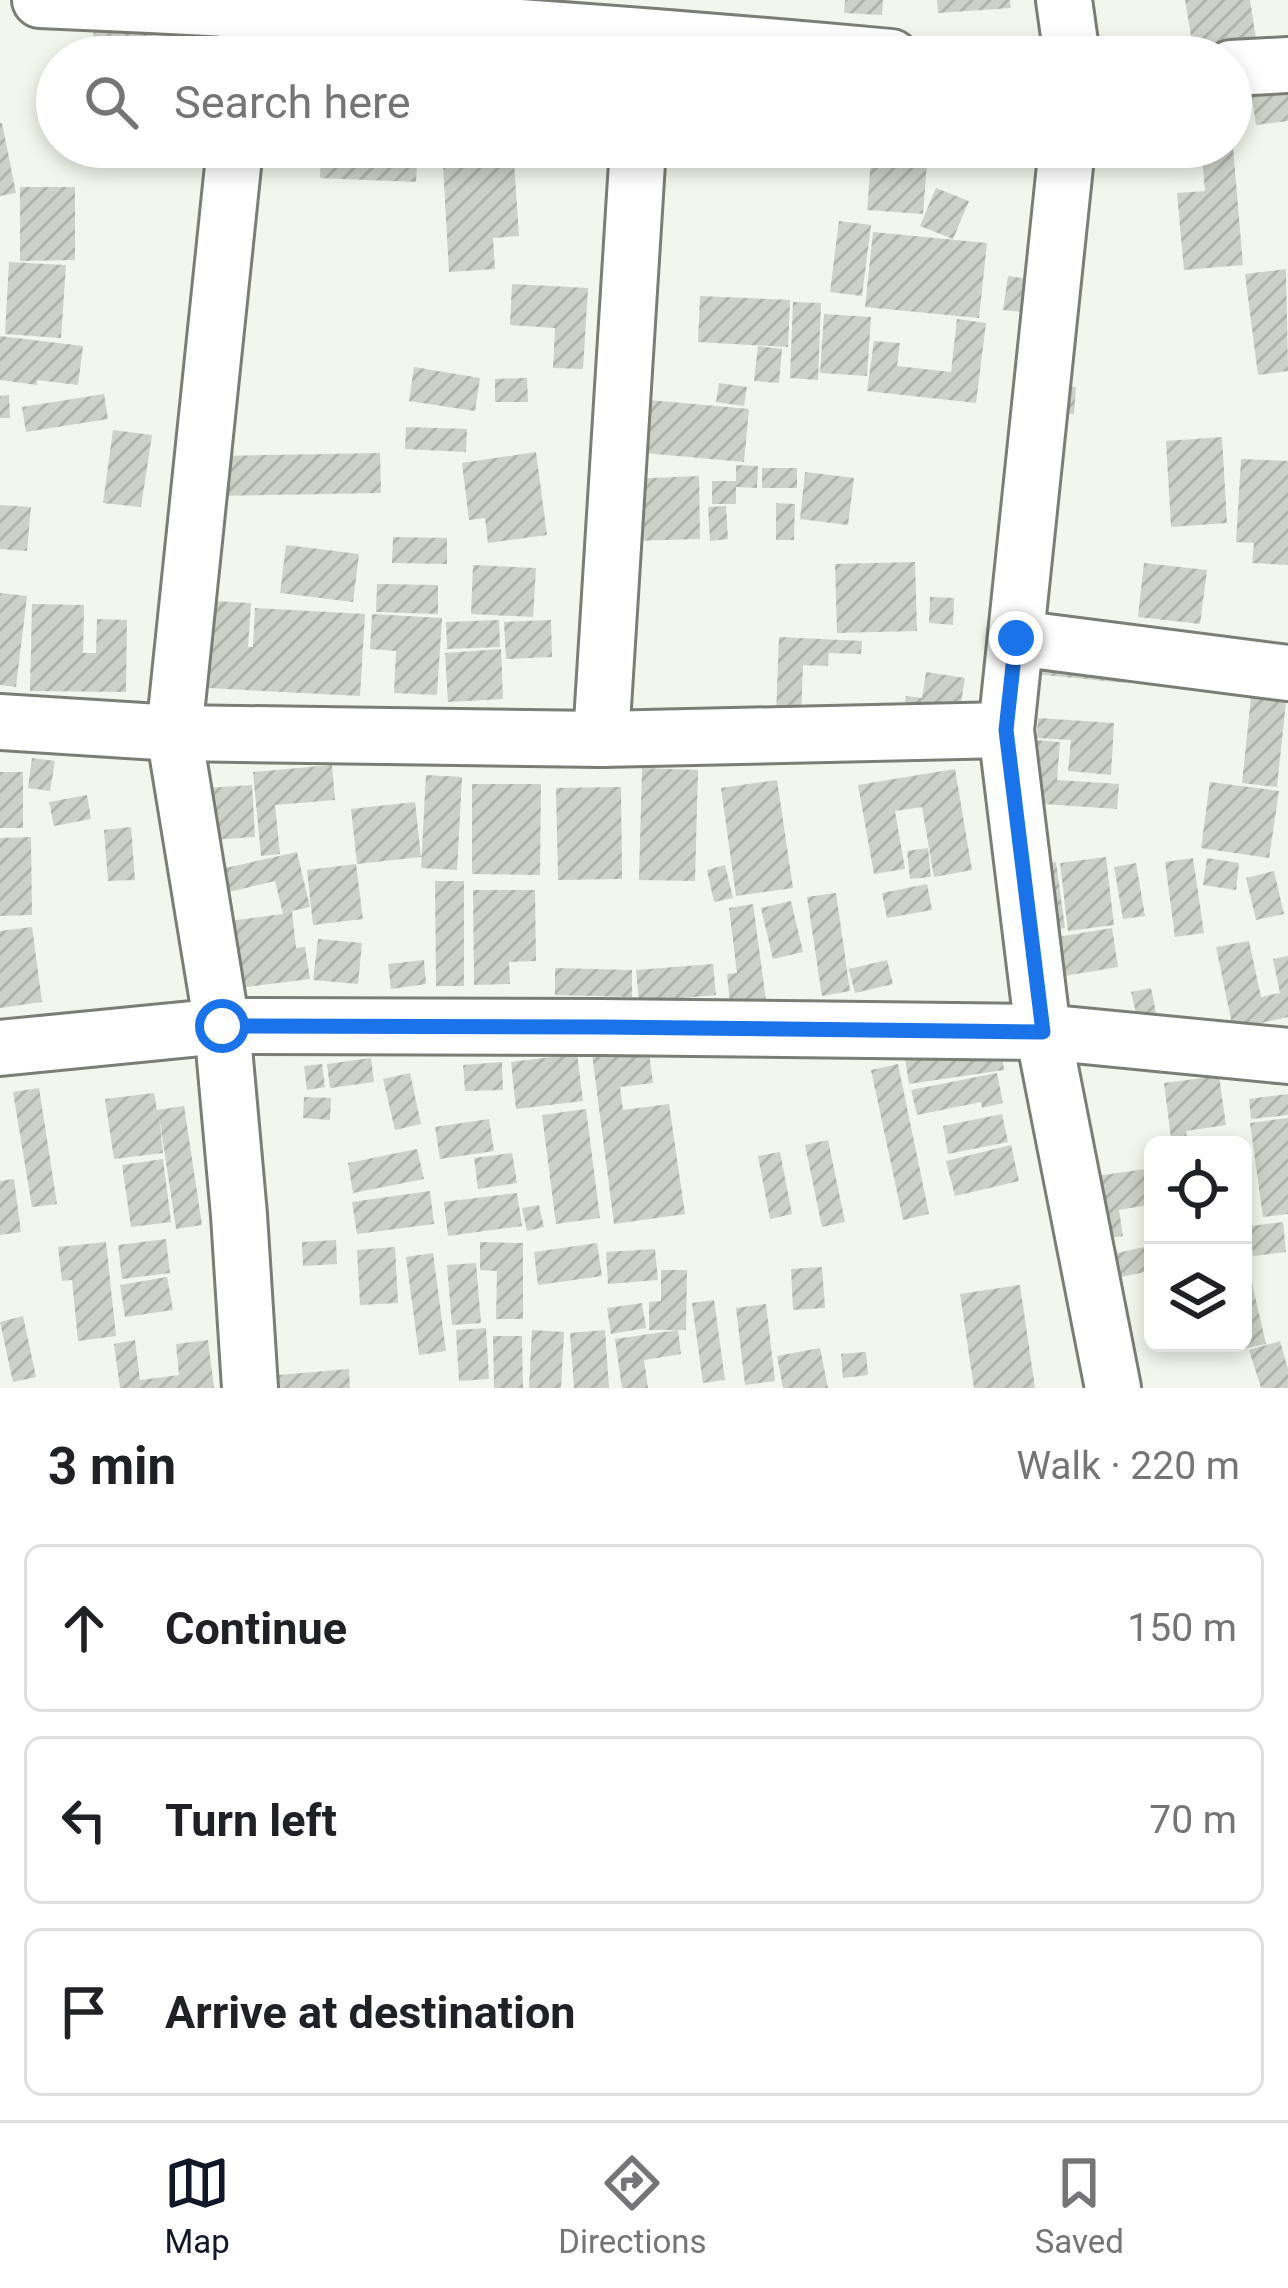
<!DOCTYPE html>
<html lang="en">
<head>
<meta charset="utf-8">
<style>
  :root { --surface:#fff; --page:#f6f6f6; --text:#202124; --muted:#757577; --line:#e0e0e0; --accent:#111827 }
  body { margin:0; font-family:Roboto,sans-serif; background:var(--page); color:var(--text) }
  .controls { position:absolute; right:36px; bottom:36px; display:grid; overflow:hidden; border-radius:18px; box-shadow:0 6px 18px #0003 }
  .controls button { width:108px; height:108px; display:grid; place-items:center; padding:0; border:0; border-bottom:3px solid var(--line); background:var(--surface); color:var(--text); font:60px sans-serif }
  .stop { position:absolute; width:36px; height:36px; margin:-27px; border:9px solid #1a73e8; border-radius:50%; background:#fff }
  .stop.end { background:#1a73e8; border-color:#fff; box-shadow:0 3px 12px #0008 }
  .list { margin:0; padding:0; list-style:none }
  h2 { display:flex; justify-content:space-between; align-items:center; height:156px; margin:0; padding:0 48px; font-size:51px }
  h2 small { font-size:39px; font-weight:400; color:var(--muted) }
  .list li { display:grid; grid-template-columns:78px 1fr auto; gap:36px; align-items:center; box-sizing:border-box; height:168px; margin:0 24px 24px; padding:0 24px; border:3px solid var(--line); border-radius:18px }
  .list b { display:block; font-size:45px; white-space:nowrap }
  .list em { font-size:39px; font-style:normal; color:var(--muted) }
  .icon { flex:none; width:66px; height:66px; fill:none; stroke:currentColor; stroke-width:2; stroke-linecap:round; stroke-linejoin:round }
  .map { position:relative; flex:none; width:1288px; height:1388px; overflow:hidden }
  .search { position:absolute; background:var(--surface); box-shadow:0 6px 18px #0003; left:36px; right:36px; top:36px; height:132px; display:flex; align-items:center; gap:30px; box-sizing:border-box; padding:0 42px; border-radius:66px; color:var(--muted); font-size:45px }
  .sheet { height:732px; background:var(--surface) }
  nav { display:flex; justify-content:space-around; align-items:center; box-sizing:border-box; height:168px; border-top:3px solid var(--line); background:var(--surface); font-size:33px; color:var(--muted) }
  nav a { display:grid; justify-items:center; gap:6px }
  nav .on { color:var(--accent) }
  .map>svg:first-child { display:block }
</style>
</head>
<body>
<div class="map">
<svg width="1288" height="1388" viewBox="0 0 1288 1388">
  <defs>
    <pattern id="building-hatch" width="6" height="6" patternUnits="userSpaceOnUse" patternTransform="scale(3)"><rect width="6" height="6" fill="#cdd1c7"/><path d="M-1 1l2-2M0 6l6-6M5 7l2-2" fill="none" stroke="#afb3aa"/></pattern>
  </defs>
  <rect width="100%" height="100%" fill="#f2f6ec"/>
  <g fill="url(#building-hatch)">
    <path d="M845,0H883L882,15L844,13Z"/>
    <path d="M937,0H1010L1011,8L938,13Z"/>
    <path d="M1185,0H1250L1256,39L1193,48Z"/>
    <path d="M95,15L154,19L151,53L92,49Z"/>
    <path d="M350,26V57H301L300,27Z"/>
    <path d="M518,41L520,57H459L458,49Z"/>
    <path d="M1288,88V121L1256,125L1251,93Z"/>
    <path d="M0,123H2L16,193L0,196Z"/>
    <path d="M321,147H418L416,182L320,178Z"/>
    <path d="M442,147H513L519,236L493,238L495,269L449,272Z"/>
    <path d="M872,147L928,150L923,214L867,210Z"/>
    <path d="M1201,147H1233L1243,265L1184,270L1177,193L1205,191Z"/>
    <path d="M20,187H75V260L20,261Z"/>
    <path d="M936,188L969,201L953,239L920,226Z"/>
    <path d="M839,221L871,225L862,296L830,292Z"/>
    <path d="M873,232L987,243L979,318L865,307Z"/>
    <path d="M9,262L66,265L61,338L5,334Z"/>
    <path d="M1286,269L1288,371L1258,375L1245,274Z"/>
    <path d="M1008,276L1029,279L1024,312L1003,310Z"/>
    <path d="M512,284L588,288L583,369L553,368L555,328L510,325Z"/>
    <path d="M700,296L790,300L788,347L698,342Z"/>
    <path d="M793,302L821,303L818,380L790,378Z"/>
    <path d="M824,314L871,317L867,376L820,373Z"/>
    <path d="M957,319L986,323L976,403L867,391L874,341L900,343L897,366L951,372Z"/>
    <path d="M0,336L83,346L78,385L37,380V385L0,380Z"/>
    <path d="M758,346L782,349L779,383L754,381Z"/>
    <path d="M414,367L480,378L475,411L409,401Z"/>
    <path d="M527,378L528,402H495V379Z"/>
    <path d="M719,383L747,387L744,406L716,402Z"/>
    <path d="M1052,385L1076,387L1074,414L1049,412Z"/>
    <path d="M104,394L108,419L26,432L22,407Z"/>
    <path d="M9,395L10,418H0V396Z"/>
    <path d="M638,399L749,409L744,462L633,452Z"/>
    <path d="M406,427L467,429L466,452L405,449Z"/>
    <path d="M113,430L152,435L141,507L103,503Z"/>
    <path d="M1222,437L1227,523L1171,527L1166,441Z"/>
    <path d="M536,452L547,535L488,543L485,518L469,520L462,463Z"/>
    <path d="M380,453L381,493L217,496V456Z"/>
    <path d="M1241,459L1288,461V565L1252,563L1254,543L1236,542Z"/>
    <path d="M736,465L758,466L757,488L736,487V504H712V481H736Z"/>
    <rect x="762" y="468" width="35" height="20"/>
    <path d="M805,472L854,478L848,525L800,519Z"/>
    <path d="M699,476L700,539L630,541L628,479Z"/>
    <path d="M776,503L795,504L794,540H776Z"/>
    <path d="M0,505L31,507L27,551L0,549Z"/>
    <path d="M726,506L728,539L710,541L708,507Z"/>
    <path d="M393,537L447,538V564L392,563Z"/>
    <path d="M286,545L359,554L353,602L280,593Z"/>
    <path d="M915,562L917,631L837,633L835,564Z"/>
    <path d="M1144,563L1207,570L1200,624L1138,617Z"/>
    <path d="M473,565L536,568L533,617L471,614Z"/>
    <path d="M377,584L438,585V614L376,612Z"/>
    <path d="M0,593L27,596L16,687L0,685Z"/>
    <path d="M930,597L954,598L953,625L929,623Z"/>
    <path d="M195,600L251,603L248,647H253L255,608L365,614L360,696L189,687Z"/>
    <path d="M32,604L84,605L83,653H96L97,619L127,620L126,692L30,691Z"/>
    <path d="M372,614L442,618L437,695L394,693L396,651L370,649Z"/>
    <path d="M499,620L500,647L447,649L446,622Z"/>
    <path d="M551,620L552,657L506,659L504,622Z"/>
    <path d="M779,637L862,641L861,654L829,653L828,666L803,665L801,716L776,715Z"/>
    <path d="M501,649L503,699L448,702L445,653Z"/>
    <path d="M1036,650L1127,658L1125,683L1034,674Z"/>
    <path d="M926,672L965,678L956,733L901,724L906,696L922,698Z"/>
    <path d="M1251,697L1286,701L1277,787L1242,783Z"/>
    <path d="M1038,718L1114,723L1111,775L1068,771L1071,740L1037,738Z"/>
    <path d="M1035,740L1060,742L1057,780L1119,784L1117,809L1030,803Z"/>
    <path d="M32,758L55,761L50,791L28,788Z"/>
    <path d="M332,765L335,800L275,805L280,854L261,856L253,772Z"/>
    <path d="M642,768L698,770L695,881L639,880Z"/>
    <path d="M955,769L972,870L934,877L922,807L895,811L905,869L874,874L858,785Z"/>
    <rect x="0" y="772" width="23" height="56"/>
    <path d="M426,775L462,777L457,870L421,868Z"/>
    <path d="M777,780L793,888L736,896L721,788Z"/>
    <path d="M1210,782L1279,791L1269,858L1201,848Z"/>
    <path d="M472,784H541L540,875L472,874Z"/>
    <path d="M252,785L255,837L210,840L206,788Z"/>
    <path d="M621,787L622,879L558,880L556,788Z"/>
    <path d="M87,795L91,819L54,826L49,802Z"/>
    <path d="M415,802L421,857L357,864L351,809Z"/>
    <path d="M131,827L135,880L108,881L104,830Z"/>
    <path d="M31,837L32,915L0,916V838Z"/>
    <path d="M928,848L931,877L910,879L907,851Z"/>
    <path d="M297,852L310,907L292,911L296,948L305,947L310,979L221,990L212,923L283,914L275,881L208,897L203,873Z"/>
    <path d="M1106,857L1114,925L1068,931L1060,863Z"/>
    <path d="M1193,858L1204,933L1175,937L1165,862Z"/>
    <path d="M1207,858L1239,863L1236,890L1203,885Z"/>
    <path d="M1056,862L1065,928L1038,932L1030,866Z"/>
    <path d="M1136,863L1145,916L1123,919L1114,867Z"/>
    <path d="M356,864L363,919L313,925L307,870Z"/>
    <path d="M725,865L733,898L714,902L707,870Z"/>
    <path d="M1274,871L1284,914L1256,920L1246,878Z"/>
    <path d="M435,881H464V986H436Z"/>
    <path d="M927,884L932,910L887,918L882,893Z"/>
    <path d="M473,890H535L536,961L509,962L510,984L474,985Z"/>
    <path d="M836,893L850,991L822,996L807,897Z"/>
    <path d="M791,901L803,952L773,959L761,908Z"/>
    <path d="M753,904L766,1000L730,1004L727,974L737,973L729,908Z"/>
    <path d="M32,927L42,1002L0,1008V931Z"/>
    <path d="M1112,928L1118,967L1046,979L1040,940Z"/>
    <path d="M318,939L362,943L358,984L313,980Z"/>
    <path d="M1249,941L1261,997L1280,993L1273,959L1288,956V1017L1233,1029L1216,947Z"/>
    <path d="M424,960L426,984L391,989L388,964Z"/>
    <path d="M887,960L893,984L855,993L849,969Z"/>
    <path d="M713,964L716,995L639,1002L636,970Z"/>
    <path d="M555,968L632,970V997L555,995Z"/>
    <path d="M1151,988L1160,1033L1142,1037L1131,992Z"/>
    <path d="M1000,1043L1004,1070L909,1084L905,1058Z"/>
    <path d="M648,1046L653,1083L620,1087L623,1110L669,1104L685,1214L614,1224L592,1054Z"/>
    <path d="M577,1054L583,1101L516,1109L511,1062Z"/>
    <path d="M371,1058L374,1082L330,1088L327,1064Z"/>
    <path d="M502,1062L503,1090L465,1091L463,1065Z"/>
    <path d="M322,1064L325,1087L307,1090L304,1066Z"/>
    <path d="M898,1064L929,1214L903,1220L871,1070Z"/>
    <path d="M410,1073L421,1124L395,1130L383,1079Z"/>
    <path d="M997,1073L1003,1103L982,1108L981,1102L917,1115L911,1090Z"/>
    <path d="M1219,1076L1226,1125L1186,1131L1188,1145H1172L1164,1083Z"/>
    <path d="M39,1088L57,1204L32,1207L13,1092Z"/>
    <path d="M154,1093L157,1110L184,1106L202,1225L176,1229L159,1115L163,1153L114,1159L105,1099Z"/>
    <path d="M1288,1094V1115L1251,1119L1249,1099Z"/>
    <path d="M304,1097L331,1098L330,1120L303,1118Z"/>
    <path d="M586,1109L600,1218L556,1224L542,1115Z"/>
    <path d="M1002,1114L1008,1142L948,1154L943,1126Z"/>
    <path d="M1288,1118V1214L1263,1217L1250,1123Z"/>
    <path d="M489,1119L494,1151L440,1159L435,1127Z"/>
    <path d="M828,1140L845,1222L822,1227L805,1145Z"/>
    <path d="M1011,1145L1019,1181L955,1196L946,1161Z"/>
    <path d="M417,1149L424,1179L353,1193L348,1163Z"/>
    <path d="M780,1152L792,1214L770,1219L758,1156Z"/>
    <path d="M512,1153L517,1183L478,1189L474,1158Z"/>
    <path d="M163,1159L171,1222L131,1227L122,1165Z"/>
    <path d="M1153,1168V1204L1119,1210L1123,1236L1076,1243L1067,1180Z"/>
    <path d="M14,1179L21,1232L0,1235V1181Z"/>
    <path d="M430,1191L434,1224L357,1234L352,1202Z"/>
    <path d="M517,1193L522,1226L448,1236L444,1202Z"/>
    <path d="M539,1205L544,1227L527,1231L522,1208Z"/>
    <path d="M1283,1222L1286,1252L1253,1256L1250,1226Z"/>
    <path d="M166,1239L170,1273L122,1279L118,1245Z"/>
    <path d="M336,1240L337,1264L303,1266L302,1242Z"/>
    <path d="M106,1242L116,1336L78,1341L72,1280L62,1281L58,1247Z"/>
    <path d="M480,1242L523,1243V1319H496L497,1271L480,1270Z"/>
    <path d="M597,1243L602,1276L538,1285L534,1252Z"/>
    <path d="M395,1247L398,1303L360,1305L357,1250Z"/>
    <path d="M1144,1247L1149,1271L1107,1280L1082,1261Z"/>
    <path d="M655,1249L658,1280L608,1284L606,1252Z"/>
    <path d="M433,1253L446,1351L419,1355L406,1257Z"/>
    <path d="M1245,1253L1266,1344L1237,1350L1235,1343H1243Z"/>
    <path d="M476,1263L481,1323L452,1325L447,1265Z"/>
    <path d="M822,1267L825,1308L793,1310L791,1269Z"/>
    <path d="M661,1270H687L686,1330H649V1302L661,1301Z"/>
    <path d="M167,1277L173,1310L125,1317L120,1285Z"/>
    <path d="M1020,1285L1035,1388H974L960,1294Z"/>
    <path d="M714,1300L725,1380L703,1383L692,1303Z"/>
    <path d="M642,1303L646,1328L611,1334L607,1308Z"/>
    <path d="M766,1304L775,1381L745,1385L736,1308Z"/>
    <path d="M23,1316L36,1377L13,1382L0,1322Z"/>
    <path d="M486,1328L489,1379L459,1381L456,1330Z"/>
    <path d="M532,1330L564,1332L561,1388H529Z"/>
    <path d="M605,1330L609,1388H574L570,1333Z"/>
    <path d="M678,1330L681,1354L644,1360L648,1388H622L615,1339Z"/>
    <path d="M493,1336H522L523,1388H494Z"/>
    <path d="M135,1340L140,1380L179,1375L176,1344L208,1340L214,1388H120L114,1344Z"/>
    <path d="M1280,1341L1288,1369V1388H1261L1249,1350Z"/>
    <path d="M820,1348L828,1388H783L777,1356Z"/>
    <path d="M866,1352L868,1375L843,1378L841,1354Z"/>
    <path d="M349,1369L350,1388H268L267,1376Z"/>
  </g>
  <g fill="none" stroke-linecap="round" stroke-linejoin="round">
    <defs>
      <g id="minor">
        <path d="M40,0C324,12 608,31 891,57"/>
        <path d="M1064,0L1072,57"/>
        <path d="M244,57L249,0"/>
        <path d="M1231,68L1288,65"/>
        <path d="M235,147L174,733L222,1026L239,1215L250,1388"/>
        <path d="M1067,147L1006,730L1043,1032L1113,1388"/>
        <path d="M1016,638L1288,673"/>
        <path d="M0,722L174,733L601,739L1006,730"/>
        <path d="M601,739L638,147"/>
        <path d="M0,1048L222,1026L601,1027L1043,1032L1288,1056"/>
      </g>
    </defs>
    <use href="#minor" stroke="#7a7e75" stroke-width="60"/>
    <use href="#minor" stroke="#fff" stroke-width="54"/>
  </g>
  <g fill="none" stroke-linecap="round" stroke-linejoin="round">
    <path stroke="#1a73e8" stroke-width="15" d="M222,1026L601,1027L1043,1032L1006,730L1016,638"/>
  </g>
</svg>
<div class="controls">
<button><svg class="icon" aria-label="locate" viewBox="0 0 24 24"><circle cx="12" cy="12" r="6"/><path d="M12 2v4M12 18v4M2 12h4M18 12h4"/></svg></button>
<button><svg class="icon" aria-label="layers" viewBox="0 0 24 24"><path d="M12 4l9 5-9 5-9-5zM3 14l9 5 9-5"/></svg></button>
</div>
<div class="stop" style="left:222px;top:1026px"></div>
<div class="stop end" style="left:1016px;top:638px"></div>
<div class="search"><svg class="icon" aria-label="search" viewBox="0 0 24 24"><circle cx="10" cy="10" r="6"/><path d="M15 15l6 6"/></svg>Search here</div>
</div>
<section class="sheet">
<h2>3 min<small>Walk · 220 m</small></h2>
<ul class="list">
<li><svg class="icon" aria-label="ahead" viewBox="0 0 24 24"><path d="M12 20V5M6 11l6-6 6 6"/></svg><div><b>Continue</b></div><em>150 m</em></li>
<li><svg class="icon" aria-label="left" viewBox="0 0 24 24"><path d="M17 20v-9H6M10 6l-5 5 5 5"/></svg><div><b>Turn left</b></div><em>70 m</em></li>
<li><svg class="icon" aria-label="arrive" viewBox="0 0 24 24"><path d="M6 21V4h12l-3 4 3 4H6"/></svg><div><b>Arrive at destination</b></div></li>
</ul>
</section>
<nav>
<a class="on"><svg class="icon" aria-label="map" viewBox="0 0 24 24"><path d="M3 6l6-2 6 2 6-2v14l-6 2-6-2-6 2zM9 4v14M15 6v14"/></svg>Map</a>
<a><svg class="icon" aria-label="directions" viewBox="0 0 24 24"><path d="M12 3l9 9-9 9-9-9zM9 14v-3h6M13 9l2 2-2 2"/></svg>Directions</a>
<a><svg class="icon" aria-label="saved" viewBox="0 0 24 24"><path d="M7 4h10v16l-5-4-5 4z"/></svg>Saved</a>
</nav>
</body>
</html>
